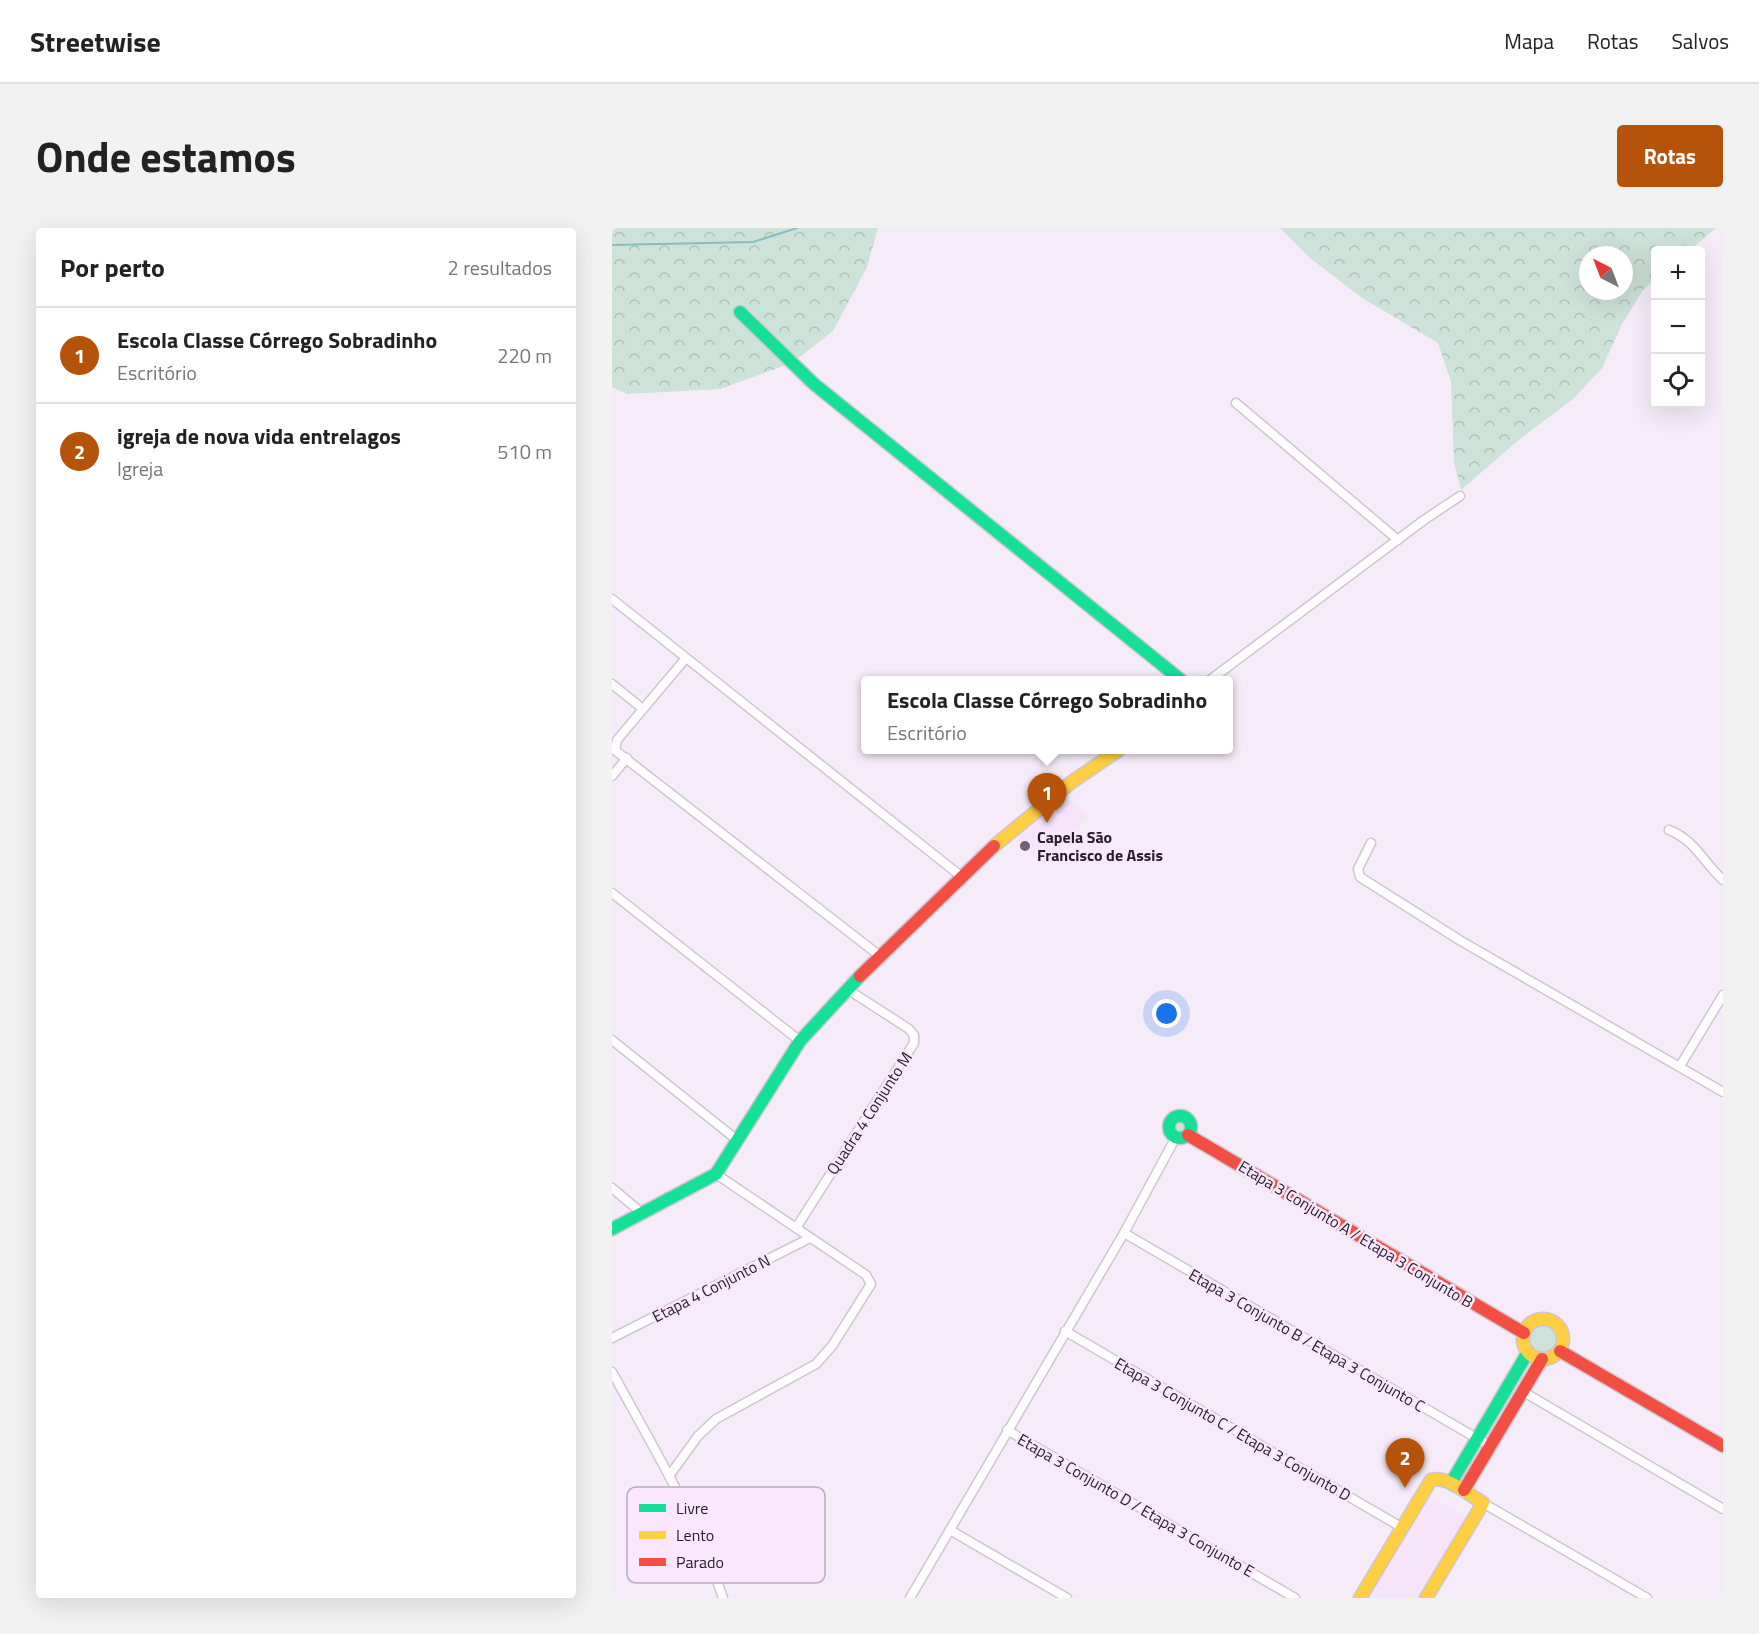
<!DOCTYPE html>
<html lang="pt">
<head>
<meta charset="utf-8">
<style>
  :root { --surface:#fff; --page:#f2f2f2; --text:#222; --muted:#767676; --line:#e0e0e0; --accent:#b45309 }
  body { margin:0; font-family:"Titillium Web",sans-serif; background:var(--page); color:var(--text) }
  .controls { position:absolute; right:18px; top:18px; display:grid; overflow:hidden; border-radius:6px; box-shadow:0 6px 24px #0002 }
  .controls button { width:54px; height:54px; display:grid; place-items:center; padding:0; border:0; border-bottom:2px solid var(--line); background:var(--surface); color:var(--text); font:30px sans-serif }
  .compass { position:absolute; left:967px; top:18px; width:54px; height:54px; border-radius:50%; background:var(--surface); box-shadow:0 6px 24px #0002; rotate:318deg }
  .you { position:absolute; left:555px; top:786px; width:21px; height:21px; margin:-15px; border:4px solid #fff; border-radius:50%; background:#1a73e8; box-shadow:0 0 0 9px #1a73e833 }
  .badge { display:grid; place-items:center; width:39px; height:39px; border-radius:50%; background:var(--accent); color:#fff; font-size:20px; font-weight:700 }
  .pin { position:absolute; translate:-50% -50px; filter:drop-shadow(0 2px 3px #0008) }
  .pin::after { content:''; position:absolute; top:32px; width:21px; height:18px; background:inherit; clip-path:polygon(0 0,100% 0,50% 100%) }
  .popup { position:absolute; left:249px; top:448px; width:372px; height:78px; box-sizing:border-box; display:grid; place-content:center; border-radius:6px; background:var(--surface); filter:drop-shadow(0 2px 4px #0005); font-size:20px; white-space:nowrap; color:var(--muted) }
  .popup b { font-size:22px; color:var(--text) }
  .popup::after { content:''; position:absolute; left:50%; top:100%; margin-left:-12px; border:12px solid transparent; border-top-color:var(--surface) }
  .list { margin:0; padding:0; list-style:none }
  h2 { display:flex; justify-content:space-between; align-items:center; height:78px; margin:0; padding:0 24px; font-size:26px }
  h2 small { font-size:20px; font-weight:400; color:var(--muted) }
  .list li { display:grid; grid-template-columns:39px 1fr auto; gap:18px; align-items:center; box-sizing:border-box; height:96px; padding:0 24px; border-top:2px solid var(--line) }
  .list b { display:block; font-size:22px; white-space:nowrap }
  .list p { margin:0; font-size:20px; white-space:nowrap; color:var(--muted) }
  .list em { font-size:20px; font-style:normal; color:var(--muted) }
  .icon { flex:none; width:33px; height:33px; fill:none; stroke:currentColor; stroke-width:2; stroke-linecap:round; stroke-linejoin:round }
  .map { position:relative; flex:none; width:1111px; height:1370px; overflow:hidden; border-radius:6px }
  header { display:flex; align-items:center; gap:36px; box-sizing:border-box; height:84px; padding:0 30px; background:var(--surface); border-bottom:2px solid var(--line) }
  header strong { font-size:28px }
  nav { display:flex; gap:33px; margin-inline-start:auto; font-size:21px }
  .intro { display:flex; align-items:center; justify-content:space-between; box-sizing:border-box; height:144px; padding:0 36px }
  h1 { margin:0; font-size:42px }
  .button { padding:15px 27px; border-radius:6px; background:var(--accent); color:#fff; font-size:21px; font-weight:700 }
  main { display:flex; gap:36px; padding:0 36px }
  aside { flex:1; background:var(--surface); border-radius:6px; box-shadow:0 6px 24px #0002 }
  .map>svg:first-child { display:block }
</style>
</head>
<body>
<header>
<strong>Streetwise</strong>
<nav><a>Mapa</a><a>Rotas</a><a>Salvos</a></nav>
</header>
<div class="intro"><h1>Onde estamos</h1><a class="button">Rotas</a></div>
<main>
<aside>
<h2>Por perto<small>2 resultados</small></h2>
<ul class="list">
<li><span class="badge">1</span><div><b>Escola Classe Córrego Sobradinho</b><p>Escritório</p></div><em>220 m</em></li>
<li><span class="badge">2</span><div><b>igreja de nova vida entrelagos</b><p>Igreja</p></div><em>510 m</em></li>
</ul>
</aside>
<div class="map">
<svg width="1111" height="1370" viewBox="0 0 1111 1370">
  <defs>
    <pattern id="forest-crowns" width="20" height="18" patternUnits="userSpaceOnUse" patternTransform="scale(1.5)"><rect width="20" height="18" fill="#cde2d9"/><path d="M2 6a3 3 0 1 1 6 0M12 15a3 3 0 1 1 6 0" fill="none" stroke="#b0c1ba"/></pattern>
  </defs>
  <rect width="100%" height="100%" fill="#f6ecf9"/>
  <g fill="#f5e4fa">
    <path d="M449,566L477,589L431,635L398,607Z"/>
    <path d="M815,1266L856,1291L810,1370H754Z"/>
  </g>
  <g fill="#cde2d9">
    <circle cx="568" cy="899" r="9"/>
    <circle cx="931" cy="1111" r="17"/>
  </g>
  <g fill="url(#forest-crowns)" fill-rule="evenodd">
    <path d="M0,0H266L255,39L221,103L180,135L108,161L15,166L0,159Z"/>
    <path d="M668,0H1104L1078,22H1044L1043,51L1032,61L1010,96L990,140L961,171L909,210L849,262L842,234L839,154L826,115L750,70L698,30ZM976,27H1012V63H976Z"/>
  </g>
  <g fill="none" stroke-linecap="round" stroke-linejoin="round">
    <path stroke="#87bdc4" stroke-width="2" d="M0,17L141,14L185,0"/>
    <defs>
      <g id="street">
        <path d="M624,175L786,312"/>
        <path d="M0,371L350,649"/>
        <path d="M598,452L812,292L848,268"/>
        <path d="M0,456L31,481"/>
        <path d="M0,520L268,728"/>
        <path d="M3,522L5,512L74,430"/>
        <path d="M0,548L15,530"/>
        <path d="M1057,602C1083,612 1091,634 1111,652"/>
        <path d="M759,615L746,641L748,649L849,713L1111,864"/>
        <path d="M0,665L188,813"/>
        <path d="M0,812L125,912"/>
        <path d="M1068,838L1111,767"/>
        <path d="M0,960L31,986"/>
        <path d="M184,1000L302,815V807L297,801L235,761"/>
        <path d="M512,1005L878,1218"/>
        <path d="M453,1103L789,1299"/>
        <path d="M0,1110L198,1010"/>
        <path d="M0,1144C40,1217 85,1291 111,1370"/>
        <path d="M910,1163L1111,1281"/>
        <path d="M395,1202L683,1370"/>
        <path d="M57,1248L86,1208L104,1191L204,1136L220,1118L259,1056L254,1047L104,946"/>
        <path d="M871,1275L1035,1370"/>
        <path d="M338,1302L455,1370"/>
        <path d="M298,1370L512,1005L564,909"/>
      </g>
      <g id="fast">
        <path d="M128,84L202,156L569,452"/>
        <circle cx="568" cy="899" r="11"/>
        <path d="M0,1001L104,946L188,813L248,748"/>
        <path d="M839,1255L916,1124"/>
      </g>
      <g id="slow">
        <path d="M382,618L461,553L507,522"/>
        <circle cx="931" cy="1111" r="20"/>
        <path d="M748,1370L819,1252C835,1247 857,1267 871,1275L814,1370"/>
      </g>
      <g id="jam">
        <path d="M248,748L382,618"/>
        <path d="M576,907L912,1105"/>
        <path d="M948,1123L1111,1218"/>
        <path d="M852,1262L930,1131"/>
      </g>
    </defs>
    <use href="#street" stroke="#cdc6cf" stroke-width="11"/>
    <use href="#fast" stroke="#cdc6cf" stroke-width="15"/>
    <use href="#slow" stroke="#cdc6cf" stroke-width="15"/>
    <use href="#jam" stroke="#cdc6cf" stroke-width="15"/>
    <use href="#street" stroke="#fefcfe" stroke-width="8"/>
    <use href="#fast" stroke="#16e098" stroke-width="12"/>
    <use href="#slow" stroke="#ffcf43" stroke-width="12"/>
    <use href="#jam" stroke="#f24e42" stroke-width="12"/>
  </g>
  <circle fill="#6d656f" stroke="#fae7fe" stroke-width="2" cx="413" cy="618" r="6"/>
  <g text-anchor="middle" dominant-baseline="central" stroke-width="5" stroke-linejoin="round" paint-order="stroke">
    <g font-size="16" font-weight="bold" fill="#231d25" stroke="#fae7fe" text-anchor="start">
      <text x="425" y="609">Capela São<tspan x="425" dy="18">Francisco de Assis</tspan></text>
    </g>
    <g font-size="16" fill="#231d25" stroke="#fae7fe">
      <text transform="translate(257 885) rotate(-57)">Quadra 4 Conjunto M</text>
      <text transform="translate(744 1006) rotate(31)">Etapa 3 Conjunto A / Etapa 3 Conjunto B</text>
      <text transform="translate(99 1060) rotate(-27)">Etapa 4 Conjunto N</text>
      <text transform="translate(695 1112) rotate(30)">Etapa 3 Conjunto B / Etapa 3 Conjunto C</text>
      <text transform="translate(621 1201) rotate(30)">Etapa 3 Conjunto C / Etapa 3 Conjunto D</text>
      <text transform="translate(524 1277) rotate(30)">Etapa 3 Conjunto D / Etapa 3 Conjunto E</text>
    </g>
  </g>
  <rect x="15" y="1259" width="198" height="96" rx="9" fill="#fae7fe" stroke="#baaabd" stroke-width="1.5"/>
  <rect x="27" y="1276" width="27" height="8" fill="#16e098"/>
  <rect x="27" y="1303" width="27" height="8" fill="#ffcf43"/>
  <rect x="27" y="1330" width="27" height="8" fill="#f24e42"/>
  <g font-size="16" fill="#231d25">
    <text x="64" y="1286">Livre</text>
    <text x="64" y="1313">Lento</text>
    <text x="64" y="1340">Parado</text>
  </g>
</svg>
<div class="controls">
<button>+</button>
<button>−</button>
<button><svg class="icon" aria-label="locate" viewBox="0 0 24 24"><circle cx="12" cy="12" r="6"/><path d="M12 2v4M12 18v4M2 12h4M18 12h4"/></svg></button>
</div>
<svg class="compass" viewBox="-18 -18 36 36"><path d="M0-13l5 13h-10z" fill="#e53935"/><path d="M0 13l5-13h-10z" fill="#767676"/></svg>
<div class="you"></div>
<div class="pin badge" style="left:435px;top:595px">1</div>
<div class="popup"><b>Escola Classe Córrego Sobradinho</b>Escritório</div>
<div class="pin badge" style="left:793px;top:1260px">2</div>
</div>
</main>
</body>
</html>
